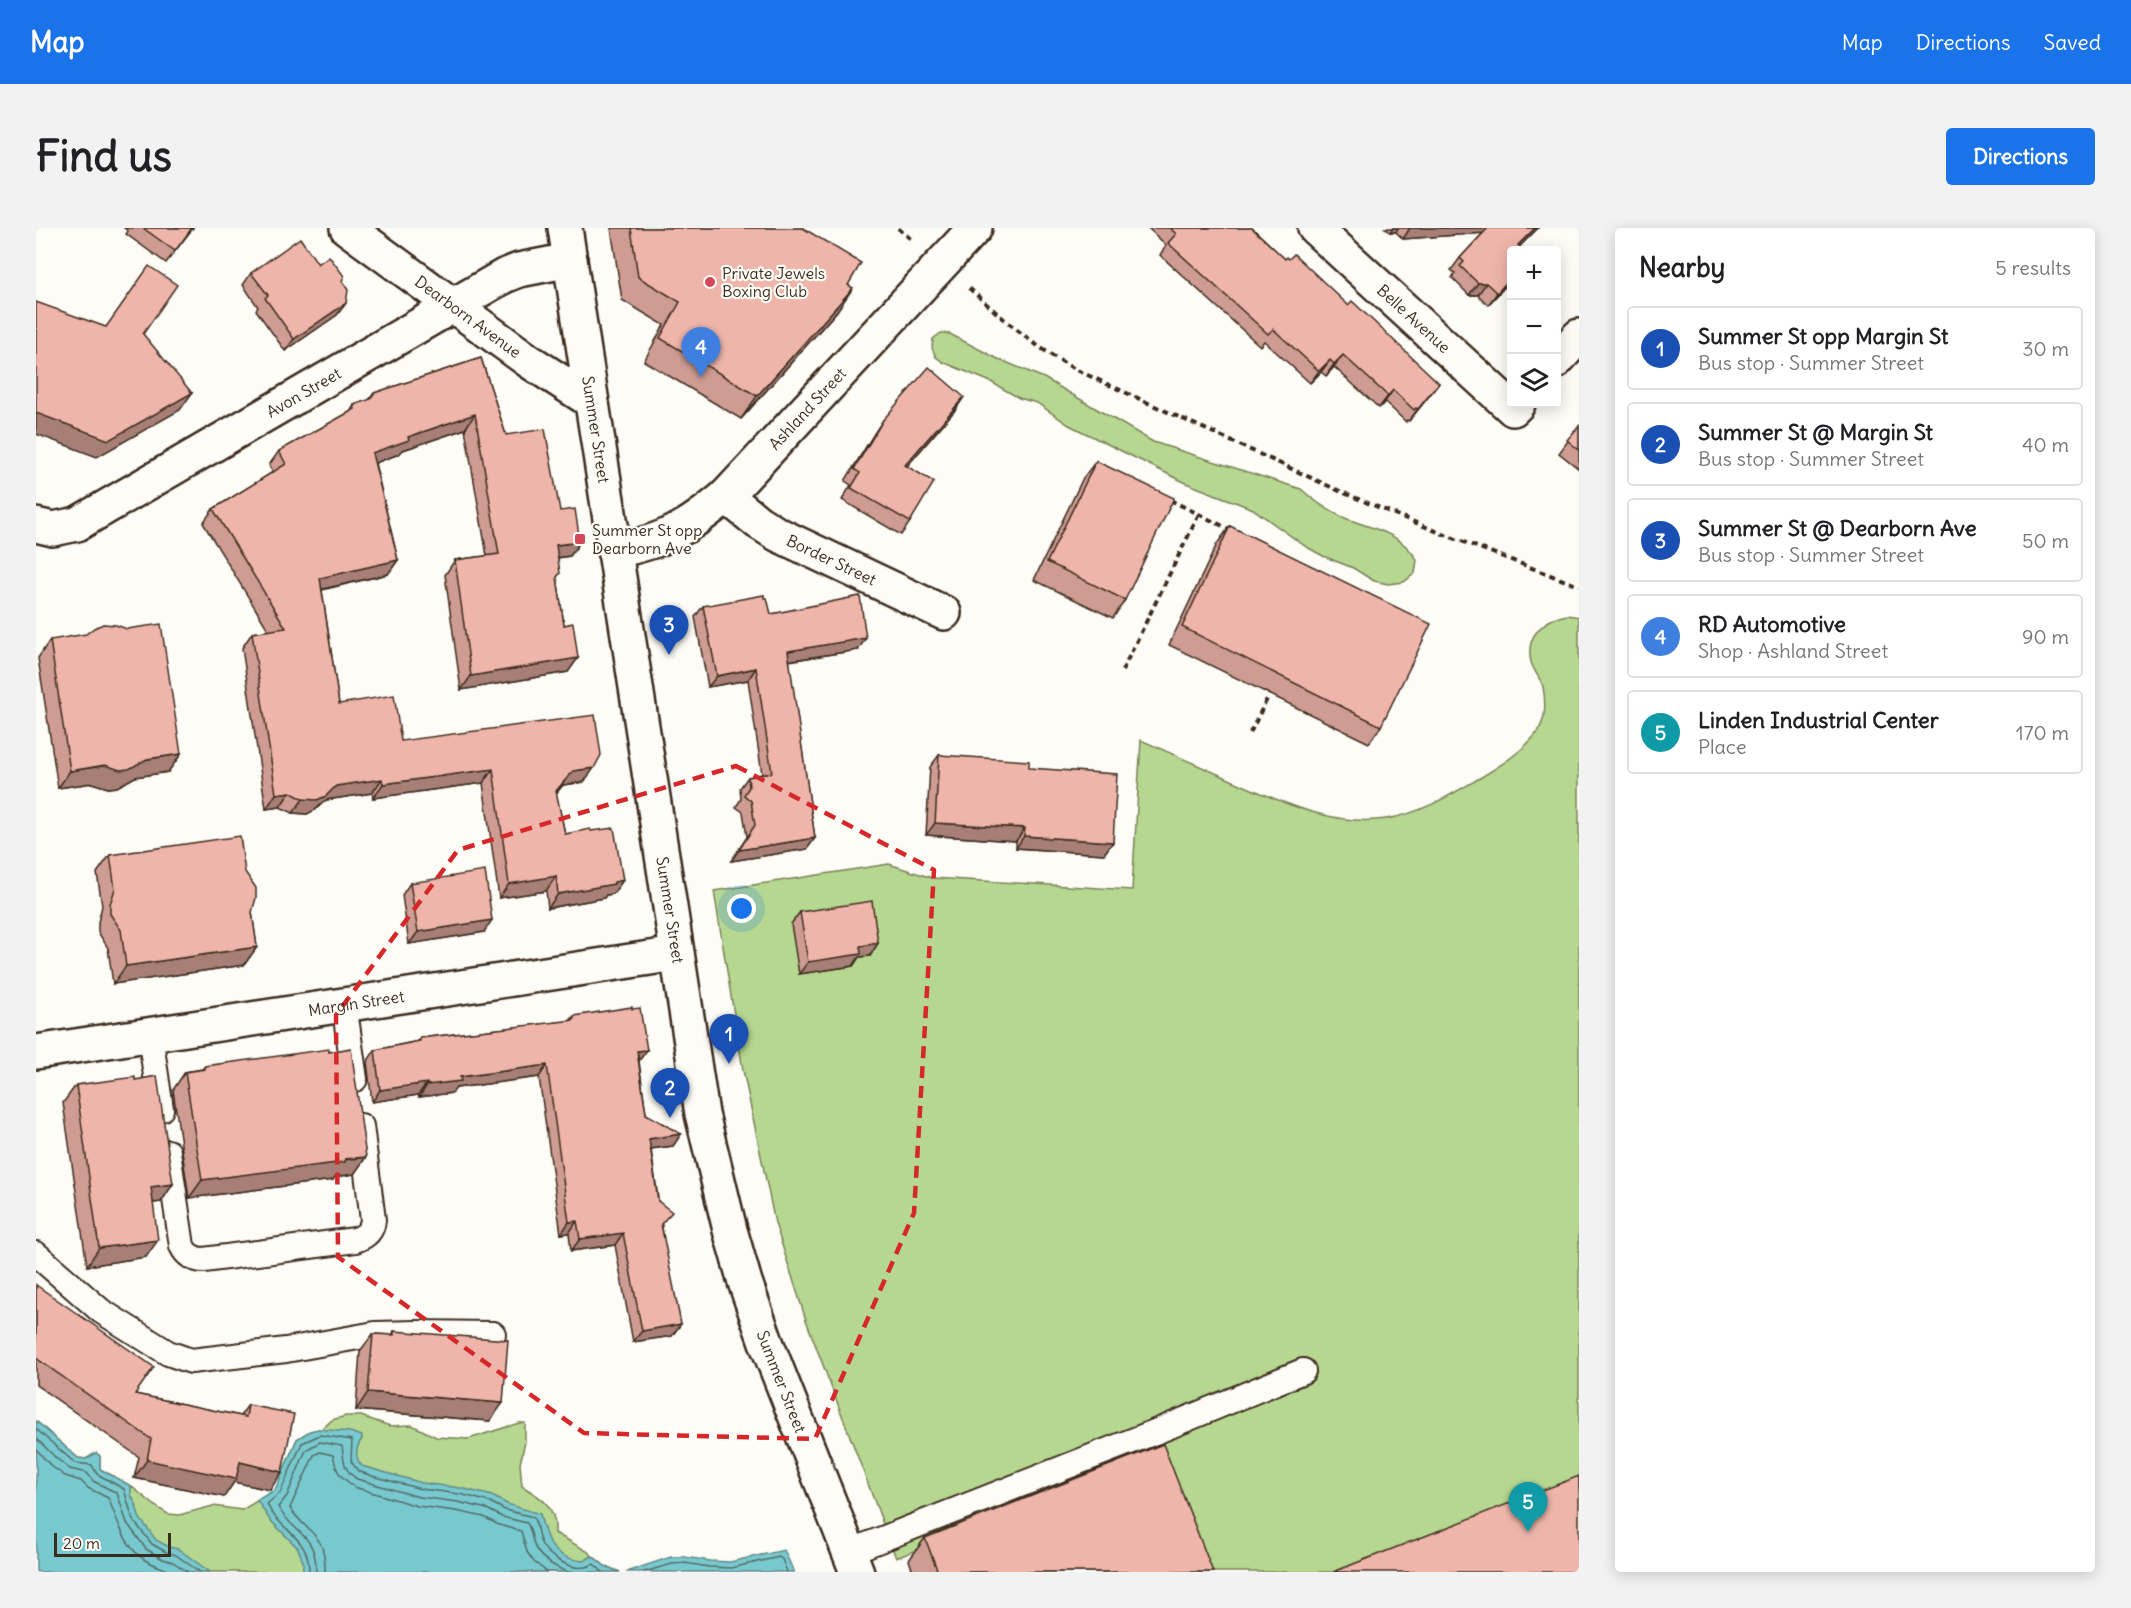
<!DOCTYPE html>
<html lang="en">
<head>
<meta charset="utf-8">
<style>
  :root { --surface:#fff; --page:#f2f2f2; --text:#202124; --muted:#757577; --line:#e0e0e0; --accent:#1a73e8 }
  body { margin:0; font-family:Delius,sans-serif; background:var(--page); color:var(--text) }
  .controls { position:absolute; right:18px; top:18px; display:grid; overflow:hidden; border-radius:6px; box-shadow:0 3px 15px #0003 }
  .controls button { width:54px; height:54px; display:grid; place-items:center; padding:0; border:0; border-bottom:2px solid var(--line); background:var(--surface); color:var(--text); font:30px sans-serif }
  .scale { position:absolute; left:18px; bottom:15px; width:117px; box-sizing:border-box; padding-left:6px; border:3px solid #3b2a1e; border-top:0; font-size:16px; line-height:21px; white-space:nowrap; color:#3b2a1e; -webkit-text-stroke:4px #fdfcf7; paint-order:stroke }
  .you { position:absolute; left:706px; top:681px; width:21px; height:21px; margin:-15px; border:4px solid #fff; border-radius:50%; background:#1a73e8; box-shadow:0 0 0 9px #1a73e833 }
  .badge { display:grid; place-items:center; width:39px; height:39px; border-radius:50%; background:var(--accent); color:#fff; font-size:20px; font-weight:700 }
  .pin { position:absolute; translate:-50% -50px; filter:drop-shadow(0 2px 3px #0008) }
  .pin::after { content:''; position:absolute; top:32px; width:21px; height:18px; background:inherit; clip-path:polygon(0 0,100% 0,50% 100%) }
  .list { margin:0; padding:0; list-style:none }
  h2 { display:flex; justify-content:space-between; align-items:center; height:78px; margin:0; padding:0 24px; font-size:26px }
  h2 small { font-size:20px; font-weight:400; color:var(--muted) }
  .list li { display:grid; grid-template-columns:39px 1fr auto; gap:18px; align-items:center; box-sizing:border-box; height:84px; margin:0 12px 12px; padding:0 12px; border:2px solid var(--line); border-radius:6px }
  .list b { display:block; font-size:22px; white-space:nowrap }
  .list p { margin:0; font-size:20px; white-space:nowrap; color:var(--muted) }
  .list em { font-size:20px; font-style:normal; color:var(--muted) }
  .icon { flex:none; width:33px; height:33px; fill:none; stroke:currentColor; stroke-width:2; stroke-linecap:round; stroke-linejoin:round }
  .map { position:relative; flex:none; width:1543px; height:1344px; overflow:hidden; border-radius:6px }
  header { display:flex; align-items:center; gap:36px; box-sizing:border-box; height:84px; padding:0 30px; background:var(--accent); color:#fff }
  header strong { font-size:28px }
  nav { display:flex; gap:33px; margin-inline-start:auto; font-size:21px }
  .intro { display:flex; align-items:center; justify-content:space-between; box-sizing:border-box; height:144px; padding:0 36px }
  h1 { margin:0; font-size:42px }
  .button { padding:15px 27px; border-radius:6px; background:var(--accent); color:#fff; font-size:21px; font-weight:700 }
  main { display:flex; gap:36px; padding:0 36px }
  aside { flex:1; background:var(--surface); border-radius:6px; box-shadow:0 3px 15px #0003 }
  .map>svg:first-child { display:block }
</style>
</head>
<body>
<header>
<strong>Map</strong>
<nav><a>Map</a><a>Directions</a><a>Saved</a></nav>
</header>
<div class="intro"><h1>Find us</h1><a class="button">Directions</a></div>
<main>
<div class="map">
<svg width="1543" height="1344" viewBox="0 0 1543 1344">
  <rect width="100%" height="100%" fill="#fdfcf7"/>
  <filter id="ink" filterUnits="userSpaceOnUse"><feTurbulence type="fractalNoise" baseFrequency=".0167" numOctaves="2"/><feDisplacementMap in="SourceGraphic" scale="12" xChannelSelector="R" yChannelSelector="G"/><feConvolveMatrix kernelMatrix="1 2 1 2 8 2 1 2 1" color-interpolation-filters="sRGB"/></filter>
  <g filter="url(#ink)">
    <g fill="#b6d790" stroke="#788057" stroke-width="1.5">
      <path d="M905,105L914,106L960,130L1008,150L1117,214L1265,261C1277,272 1290,281 1304,288C1334,301 1363,302 1381,332L1379,345L1368,354L1352,356L1338,353L1317,340L1287,328L1269,318L1217,281L1150,255L1033,197L1001,175L983,170L955,154L907,134L900,129L896,120L897,111Z"/>
      <path d="M1531,387L1543,389V1255L1315,1344H1159L1113,1232L860,1330L770,1092L739,995L707,842L678,663L853,636L896,650L1096,662L1105,512C1134,525 1163,538 1193,551C1241,572 1295,599 1350,591C1383,586 1413,568 1442,551C1461,540 1498,517 1506,495C1510,485 1509,469 1507,459C1505,451 1498,444 1495,434C1489,408 1507,391 1531,387Z"/>
      <path d="M310,1188H325L354,1198L376,1197L400,1209L433,1211L483,1195H489V1214L484,1236L486,1258C506,1270 521,1279 519,1305L551,1323L569,1338L584,1344H42L0,1193L42,1230L50,1231L60,1225L64,1228V1241L95,1258L122,1280L132,1286L143,1287L177,1278L206,1282L239,1262L261,1211L274,1203L286,1201L296,1192Z"/>
    </g>
    <g fill="#78c9cf" stroke="#608988" stroke-width="1.5">
      <path d="M0,1193L42,1230L50,1231L60,1225L64,1228V1241L95,1258V1267L100,1276L103,1289L120,1312L133,1319L142,1321L174,1344H0Z"/>
      <path d="M282,1201L314,1204L326,1208V1211C320,1219 318,1230 326,1238L386,1255L425,1260L456,1268L471,1276L504,1286C510,1314 516,1330 548,1333L556,1328L569,1338L584,1344H267V1334L262,1320L234,1292L221,1272L239,1262L261,1211L274,1203Z"/>
      <path d="M748,1322L758,1344H590L635,1329H649L674,1333L694,1334Z"/>
    </g>
    <g fill="none" stroke-linecap="round" stroke-linejoin="round">
      <g stroke="#536a65" stroke-width="1.5">
        <path d="M0,1201L39,1235L56,1237L61,1246L88,1261L97,1292L116,1316L130,1324L140,1327L164,1344"/>
        <path d="M0,1210L21,1231L34,1241L51,1245L57,1253L81,1265L91,1295L110,1321L127,1331L137,1334L152,1344"/>
        <path d="M0,1221L15,1238L29,1248L45,1253L52,1260L72,1270C82,1292 88,1319 109,1332C118,1337 128,1340 136,1344"/>
        <path d="M273,1344C274,1308 244,1304 231,1276L244,1265L266,1215L284,1207L316,1212L315,1233L322,1243L336,1248L385,1261L424,1266L454,1274L469,1282L497,1289C502,1297 501,1307 505,1315C511,1328 534,1342 549,1339C552,1339 555,1337 558,1336L567,1344"/>
        <path d="M280,1344C281,1305 257,1306 242,1279L251,1268L270,1222L284,1214L306,1218C308,1233 307,1242 321,1251L383,1269L422,1274L451,1281L466,1289L491,1295C495,1301 495,1307 497,1313C500,1329 518,1339 532,1344"/>
        <path d="M289,1344C290,1304 272,1307 254,1280L278,1227L284,1224L297,1227L300,1239L304,1247L318,1259L381,1278L420,1283L448,1289L463,1297L485,1303L491,1324L498,1334L511,1344"/>
        <path d="M608,1344L636,1336L649,1335L673,1339L695,1340L743,1329L746,1331L751,1344"/>
      </g>
      <defs>
        <g id="service">
          <path d="M308,776L319,851"/>
          <path d="M114,807L125,881"/>
          <path d="M132,924L146,1018C150,1027 158,1032 168,1032L319,1012C329,1009 336,1003 337,992L325,898"/>
          <path d="M0,1026L65,1083L132,1125L155,1133L250,1122L339,1106L380,1105L457,1106"/>
          <path d="M813,1324L1124,1202L1267,1143"/>
        </g>
        <g id="minor">
          <path id="s1" d="M311,0L493,133L555,173"/>
          <path id="s2" d="M1279,0L1477,181L1482,176"/>
          <path d="M1520,133L1543,108"/>
          <path id="s3" d="M690,268L722,294L741,306L908,385"/>
          <path id="s4" d="M0,297L17,301L41,296L468,48L483,42L534,32"/>
          <path id="s5" d="M578,323C629,313 651,301 690,268L939,0"/>
          <path id="s6" d="M0,824L640,726"/>
        </g>
        <g id="secondary">
          <path id="s7" d="M529,0L666,886L694,1002L709,1054L730,1114L821,1344"/>
        </g>
      </defs>
      <use href="#service" stroke="#3b2a1e" stroke-width="28"/>
      <use href="#minor" stroke="#3b2a1e" stroke-width="38"/>
      <use href="#secondary" stroke="#3b2a1e" stroke-width="38"/>
      <g stroke="#3b2a1e" stroke-width="4" stroke-dasharray="6 4.5" stroke-linecap="butt">
        <path d="M862,0L877,13"/>
        <path d="M933,60C968,92 1003,123 1045,144L1308,265L1407,306L1543,358"/>
        <path d="M1134,272L1195,302"/>
        <path d="M1086,443L1163,286"/>
        <path d="M1214,505L1235,463"/>
      </g>
      <use href="#service" stroke="#fdfcf7" stroke-width="24"/>
      <use href="#minor" stroke="#fdfcf7" stroke-width="33"/>
      <use href="#secondary" stroke="#fdfcf7" stroke-width="33"/>
    </g>
    <g fill="#ce9c92" stroke="#3b2a1e" stroke-width="1.5">
      <path d="M88,0H157L130,35L90,6L92,3Z"/>
      <path d="M575,0H767L812,57L801,83L705,191L608,133L628,97L586,72Z"/>
      <path d="M1112,0H1216L1249,31L1312,77L1403,155L1373,193L1371,192L1370,194L1349,174L1343,180L1298,139L1290,148L1285,144L1274,155L1228,113L1224,118L1124,27L1130,17Z"/>
      <path d="M1349,0H1502L1483,19L1476,22V51L1452,77L1442,67H1433L1416,50L1419,45L1415,42L1424,30L1447,5L1367,11L1360,4H1354Z"/>
      <path d="M282,36L306,53L310,75L301,87L249,123L220,82L222,79L207,57L215,45Z"/>
      <path d="M445,130L470,207L524,283L544,314L534,328L522,330L521,349L528,397L542,430L532,444L425,462L409,347L419,332L451,328L429,201L367,222L363,226L339,235L362,332L352,346L286,362L303,476L365,513L548,554L527,557L520,565L529,606L555,603L587,652L577,666L570,667L568,670L512,680L510,663L463,670L447,555L337,570L336,565L290,572L279,582L271,586L257,585L244,579L230,581L206,420L216,405L233,403L167,295L177,281L237,244L233,237L243,223L314,184L318,177L333,172L338,165Z"/>
      <path d="M920,181L871,238L874,294L865,307L806,272L815,257L809,253L839,204L847,192Z"/>
      <path d="M1543,198V241L1523,225Z"/>
      <path d="M1060,233L1089,372L1077,390L998,352L1047,250Z"/>
      <path d="M1194,298L1345,498L1333,515L1133,417L1181,316Z"/>
      <path d="M728,370L735,386L822,422L753,433L779,610L771,621L695,633L711,609L707,584L700,579L705,571L704,560L712,549L726,546L712,452L672,459L659,389L667,378Z"/>
      <path d="M14,412L145,526L132,544L99,549L81,559L72,560L56,555L22,560L2,430Z"/>
      <path d="M903,527L993,540L1077,614L1068,626L980,620V613L890,607L894,539Z"/>
      <path d="M74,627L216,684L221,719L208,737L77,756L72,720L62,704V694L66,678L61,645Z"/>
      <path d="M374,655L448,704L373,716L366,667Z"/>
      <path d="M764,684L842,715L834,728L823,729L817,738L763,746L755,696Z"/>
      <path d="M538,788L603,833L610,886L645,906L637,918L615,921L626,998L636,1108L597,1114L579,1017L535,1023L533,1005L525,1006L503,849L420,860L416,865L383,869L382,867L336,874L331,834L339,822L382,813L384,810L534,793Z"/>
      <path d="M293,824L330,929L318,946L299,949L297,952L153,970L137,862L149,844L166,841L169,838Z"/>
      <path d="M99,852L137,956L125,974L117,975L110,1029L51,1038L27,875L40,857Z"/>
      <path d="M0,1057L99,1166L204,1188L212,1177L234,1262L198,1254L188,1269L98,1250L103,1229L0,1157Z"/>
      <path d="M358,1103L454,1193L320,1182L324,1123L337,1106L356,1107Z"/>
      <path d="M889,1310L1177,1344H877L873,1332Z"/>
    </g>
    <g fill="#a77f77" stroke="#3b2a1e" stroke-width="1.5">
      <path d="M1357,0H1362L1360,4H1354Z"/>
      <path d="M1374,0H1453L1450,5L1367,11Z"/>
      <path d="M1499,0H1502L1480,22L1482,17Z"/>
      <path d="M1476,48V51L1452,77L1461,65Z"/>
      <path d="M1442,55H1450L1442,67H1433Z"/>
      <path d="M817,60L801,83L705,191L721,168Z"/>
      <path d="M310,75L301,87L249,123L258,111Z"/>
      <path d="M1307,127L1298,139L1290,148L1298,136Z"/>
      <path d="M1294,132L1285,144L1274,155L1283,143Z"/>
      <path d="M1403,155L1394,167L1373,193L1382,181Z"/>
      <path d="M1357,162L1349,174L1343,180L1352,168Z"/>
      <path d="M156,165L144,182L61,229L0,206V185Z"/>
      <path d="M928,169L920,181L861,250L869,237Z"/>
      <path d="M439,186L429,201L367,222L363,226L326,240L336,225L372,209Z"/>
      <path d="M544,314L534,328L510,331L520,317Z"/>
      <path d="M362,332L352,346L274,364L284,350Z"/>
      <path d="M830,410L822,422L744,434L752,423Z"/>
      <path d="M542,430L532,444L425,462L435,448Z"/>
      <path d="M720,440L712,452L672,459L681,448Z"/>
      <path d="M145,526L132,544L99,549L81,559L72,560L56,555L22,560L34,543Z"/>
      <path d="M558,540L548,554L527,557L510,578L520,563L537,543Z"/>
      <path d="M457,541L447,555L337,570L347,556Z"/>
      <path d="M346,551L336,565L290,572L279,582L271,586L257,585L267,571L300,558Z"/>
      <path d="M254,564L244,579L230,581L240,566Z"/>
      <path d="M899,595L989,600L980,613L890,607Z"/>
      <path d="M988,608L1077,614L1068,626L980,620Z"/>
      <path d="M779,610L771,621L695,633L703,622Z"/>
      <path d="M520,648L510,663L463,670L473,656Z"/>
      <path d="M587,652L577,666L570,667L568,670L512,680L522,666Z"/>
      <path d="M456,692L448,704L373,716L382,704Z"/>
      <path d="M842,715L834,728L823,729L817,738L763,746L772,734L824,718Z"/>
      <path d="M221,719L208,737L77,756L90,738Z"/>
      <path d="M611,822L603,833L601,823Z"/>
      <path d="M511,837L503,849L420,860L416,865L383,869L391,857L424,849Z"/>
      <path d="M391,855L382,867L336,874L344,862Z"/>
      <path d="M645,906L637,918L605,922L613,911Z"/>
      <path d="M330,929L318,946L299,949L297,952L153,970L166,952Z"/>
      <path d="M137,956L125,974L102,977L115,959Z"/>
      <path d="M541,993L533,1005L525,1006L533,994Z"/>
      <path d="M587,1005L579,1017L535,1023L544,1011Z"/>
      <path d="M122,1012L110,1029L51,1038L63,1020Z"/>
      <path d="M645,1096L636,1108L597,1114L606,1103Z"/>
      <path d="M332,1164L467,1175L454,1193L320,1182Z"/>
      <path d="M111,1232L204,1234L246,1244L234,1262L198,1254L188,1269L98,1250Z"/>
    </g>
    <g fill="#efb5aa" stroke="#3b2a1e" stroke-width="1.5">
      <path d="M107,0H156L139,23Z"/>
      <path d="M595,0H767L825,35L812,57L817,60L721,168L624,110L644,74L602,49Z"/>
      <path d="M1134,0H1216L1249,31L1251,29L1253,31L1258,26L1312,77L1316,73L1403,155L1382,181L1380,180L1378,182L1357,162L1352,168L1307,127L1298,136L1294,132L1283,143L1237,101L1232,106L1132,15L1140,6Z"/>
      <path d="M1452,0H1499L1482,17L1487,22H1476V48L1461,65L1450,55H1442L1424,38L1428,34L1424,30Z"/>
      <path d="M264,10L282,36L293,28L308,48L306,53L312,62L310,75L258,111L229,70L232,67L215,45Z"/>
      <path d="M113,38L141,57L107,106L156,165L73,212L0,185V74L70,99Z"/>
      <path d="M445,130L470,207L509,201L524,283L539,281L544,314L520,317L524,345L521,349L528,397L537,395L542,430L435,448L419,332L463,326L439,186L372,209L373,212L336,225L362,332L284,350L303,476L358,467L365,513L559,487L565,527L558,540L537,543L520,563L529,606L554,601L555,603L578,600L587,652L578,654V656L522,666L520,648L473,656L457,541L347,556L346,551L300,558L290,568L281,572L267,571L254,564L240,566L216,405L250,400L177,281L250,236L243,223L319,181L318,177L335,171L338,165Z"/>
      <path d="M893,139L928,169L869,237L898,254L874,294L815,260L824,245L818,241L847,192Z"/>
      <path d="M1543,198V222L1531,212Z"/>
      <path d="M1060,233L1138,270L1089,372L1011,334Z"/>
      <path d="M1194,298L1395,396L1345,498L1146,399Z"/>
      <path d="M728,367V370H731L735,386L824,368L830,410L752,423L779,610L703,622L719,597L715,573L708,567L713,559L712,549L736,545L720,440L681,448L667,378Z"/>
      <path d="M67,396L80,397L91,401L125,396L145,526L111,531L93,541L84,542L69,537L34,543L14,412L50,406L58,400Z"/>
      <path d="M903,527L993,533V540L1081,546L1077,614L988,608L989,600L899,595Z"/>
      <path d="M204,608L209,644L220,660V670L216,684L221,719L90,738L85,702L74,686V676L79,661L74,627Z"/>
      <path d="M449,643L456,692L382,704L374,655Z"/>
      <path d="M836,673L842,715L824,718L825,726L772,734L764,684Z"/>
      <path d="M596,779V781L604,780L611,822L601,823L610,886L645,906L613,911L622,973L636,984L625,996L645,1096L606,1103L587,1005L544,1011L541,993L533,994L511,837L424,849L425,853L391,857V855L344,862L339,822L384,813V810L538,792V788Z"/>
      <path d="M315,820L330,929L309,931V934L166,952L149,844L169,841V838L293,821V824Z"/>
      <path d="M121,848L137,956L115,959L122,1012L63,1020L40,857L99,849V852Z"/>
      <path d="M0,1057L118,1139L99,1166L210,1189L212,1177L258,1186L246,1244L204,1234L200,1251L111,1232L115,1211L0,1130Z"/>
      <path d="M358,1103L472,1112L467,1175L332,1164L337,1106L358,1107Z"/>
      <path d="M1127,1216L1177,1344H902L889,1310Z"/>
      <path d="M1543,1248V1344H1297Z"/>
    </g>
  </g>
  <path fill="none" stroke="#d62828" stroke-width="4.5" stroke-dasharray="12 8" stroke-linejoin="round" d="M700,538L898,642L878,985L779,1211L548,1205L302,1029L300,787L422,622Z"/>
  <g fill="#d1495b" stroke="#fdfcf7" stroke-width="2">
    <circle cx="674" cy="54" r="6"/>
    <rect x="538" y="305" width="12" height="12" rx="3"/>
  </g>
  <g text-anchor="middle" dominant-baseline="central" stroke-width="4.5" stroke-linejoin="round" paint-order="stroke">
    <g font-size="16" fill="#3b2a1e" stroke="#fdfcf7" text-anchor="start">
      <text x="686" y="45">Private Jewels<tspan x="686" dy="18">Boxing Club</tspan></text>
      <text x="556" y="302">Summer St opp<tspan x="556" dy="18">Dearborn Ave</tspan></text>
    </g>
    <g font-size="16" fill="#3b2a1e" stroke="#fdfcf7">
      <text stroke="none"><textPath href="#s1" startOffset="150">Dearborn Avenue</textPath></text>
      <text stroke="none"><textPath href="#s2" startOffset="134">Belle Avenue</textPath></text>
      <text stroke="none"><textPath href="#s4" startOffset="304">Avon Street</textPath></text>
      <text stroke="none"><textPath href="#s5" startOffset="246">Ashland Street</textPath></text>
      <text stroke="none"><textPath href="#s7" startOffset="204">Summer Street</textPath></text>
      <text stroke="none"><textPath href="#s3" startOffset="124">Border Street</textPath></text>
      <text stroke="none"><textPath href="#s7" startOffset="690">Summer Street</textPath></text>
      <text stroke="none"><textPath href="#s6" startOffset="324">Margin Street</textPath></text>
      <text stroke="none"><textPath href="#s7" startOffset="1176">Summer Street</textPath></text>
    </g>
  </g>
</svg>
<div class="controls">
<button>+</button>
<button>−</button>
<button><svg class="icon" aria-label="layers" viewBox="0 0 24 24"><path d="M12 4l9 5-9 5-9-5zM3 14l9 5 9-5"/></svg></button>
</div>
<div class="scale">20 m</div>
<div class="you"></div>
<div class="pin badge" style="left:693px;top:836px;background:#1a4fb4">1</div>
<div class="pin badge" style="left:634px;top:890px;background:#1a4fb4">2</div>
<div class="pin badge" style="left:633px;top:427px;background:#1a4fb4">3</div>
<div class="pin badge" style="left:665px;top:149px;background:#3f7fe0">4</div>
<div class="pin badge" style="left:1492px;top:1304px;background:#0f9aa8">5</div>
</div>
<aside>
<h2>Nearby<small>5 results</small></h2>
<ul class="list">
<li><span class="badge" style="background:#1a4fb4">1</span><div><b>Summer St opp Margin St</b><p>Bus stop · Summer Street</p></div><em>30 m</em></li>
<li><span class="badge" style="background:#1a4fb4">2</span><div><b>Summer St @ Margin St</b><p>Bus stop · Summer Street</p></div><em>40 m</em></li>
<li><span class="badge" style="background:#1a4fb4">3</span><div><b>Summer St @ Dearborn Ave</b><p>Bus stop · Summer Street</p></div><em>50 m</em></li>
<li><span class="badge" style="background:#3f7fe0">4</span><div><b>RD Automotive</b><p>Shop · Ashland Street</p></div><em>90 m</em></li>
<li><span class="badge" style="background:#0f9aa8">5</span><div><b>Linden Industrial Center</b><p>Place</p></div><em>170 m</em></li>
</ul>
</aside>
</main>
</body>
</html>
